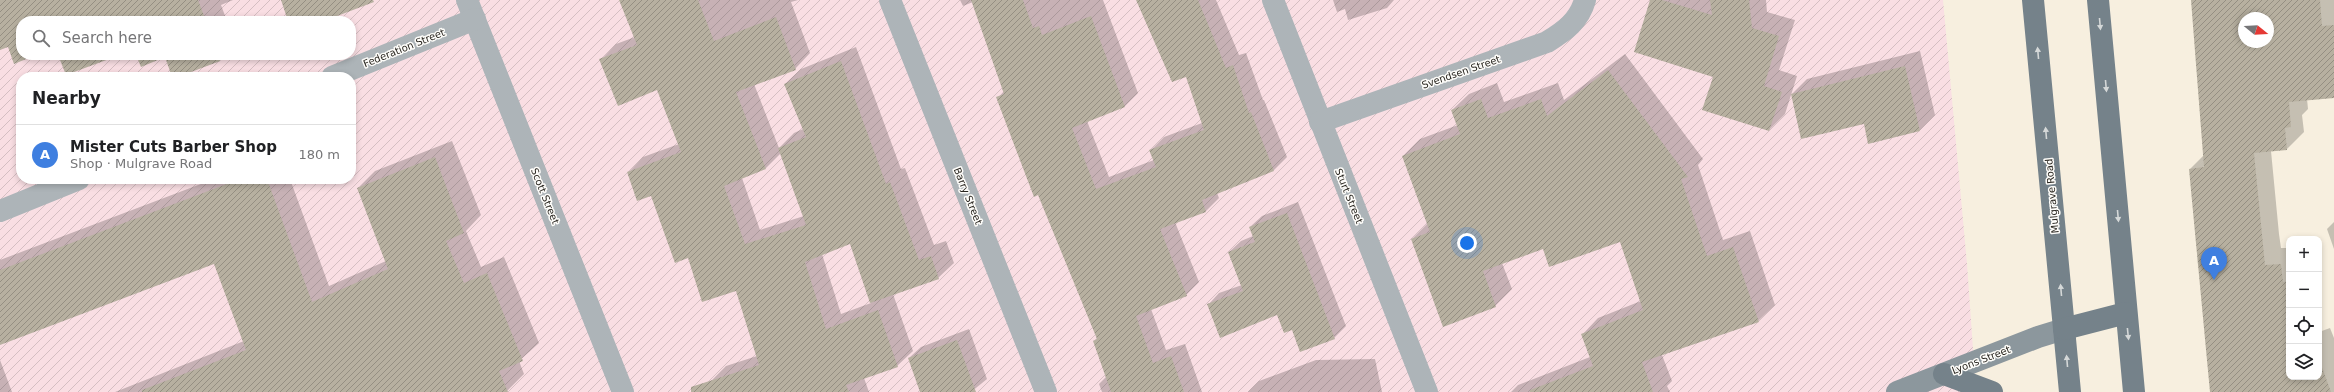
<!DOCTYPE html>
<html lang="en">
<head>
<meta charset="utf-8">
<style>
  :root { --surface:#fff; --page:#f6f6f6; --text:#202124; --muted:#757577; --line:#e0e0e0; --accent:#7c3aed }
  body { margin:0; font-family:"DejaVu Sans",sans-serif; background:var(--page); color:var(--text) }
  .controls { position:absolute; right:12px; bottom:12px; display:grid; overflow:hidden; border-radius:8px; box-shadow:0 2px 6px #0003 }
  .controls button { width:36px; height:36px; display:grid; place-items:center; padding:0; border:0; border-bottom:1px solid var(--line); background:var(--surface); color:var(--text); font:20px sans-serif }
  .compass { position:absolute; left:2238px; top:12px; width:36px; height:36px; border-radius:50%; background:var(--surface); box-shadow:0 2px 6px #0003; rotate:108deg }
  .you { position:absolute; left:1467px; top:243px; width:14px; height:14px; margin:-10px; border:3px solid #fff; border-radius:50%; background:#1a73e8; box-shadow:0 0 0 6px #1a73e833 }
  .badge { display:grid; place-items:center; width:26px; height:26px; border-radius:50%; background:var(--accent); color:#fff; font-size:13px; font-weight:700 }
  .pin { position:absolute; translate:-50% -33px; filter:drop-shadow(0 1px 2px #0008) }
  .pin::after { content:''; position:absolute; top:21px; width:14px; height:12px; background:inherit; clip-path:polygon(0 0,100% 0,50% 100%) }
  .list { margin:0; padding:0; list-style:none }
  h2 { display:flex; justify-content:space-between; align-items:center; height:52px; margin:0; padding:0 16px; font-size:17px }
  h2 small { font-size:13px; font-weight:400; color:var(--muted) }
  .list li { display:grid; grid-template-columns:26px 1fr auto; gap:12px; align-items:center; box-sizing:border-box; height:60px; padding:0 16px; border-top:1px solid var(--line) }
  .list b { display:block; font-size:15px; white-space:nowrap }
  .list p { margin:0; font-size:13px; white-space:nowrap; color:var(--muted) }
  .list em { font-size:13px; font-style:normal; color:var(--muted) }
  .icon { flex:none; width:22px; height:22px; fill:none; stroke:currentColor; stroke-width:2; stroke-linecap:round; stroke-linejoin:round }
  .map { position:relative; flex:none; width:2334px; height:392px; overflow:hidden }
  .search { position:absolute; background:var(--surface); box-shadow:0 2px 6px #0003; left:16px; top:16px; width:340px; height:44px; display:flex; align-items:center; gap:10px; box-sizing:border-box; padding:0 14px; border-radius:16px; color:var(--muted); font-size:15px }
  .panel { position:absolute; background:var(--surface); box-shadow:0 2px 6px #0003; left:16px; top:72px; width:340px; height:112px; border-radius:16px }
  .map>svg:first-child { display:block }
</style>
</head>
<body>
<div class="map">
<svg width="2334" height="392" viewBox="0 0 2334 392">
  <defs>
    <pattern id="industrial-furrows" width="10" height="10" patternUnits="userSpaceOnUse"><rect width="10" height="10" fill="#f9dee3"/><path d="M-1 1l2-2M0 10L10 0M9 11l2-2" fill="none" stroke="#d5bec2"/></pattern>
    <pattern id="building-hatch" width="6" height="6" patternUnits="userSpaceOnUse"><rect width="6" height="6" fill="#b7b0a0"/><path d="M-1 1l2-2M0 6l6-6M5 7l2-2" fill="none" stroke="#958f82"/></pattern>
  </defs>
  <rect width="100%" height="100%" fill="#f7efdf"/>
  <path fill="url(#industrial-furrows)" fill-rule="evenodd" d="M0,0H1943L1967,264L1976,392H0ZM21,21H351V55H21ZM21,77H351V179H21Z"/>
  <g fill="#0003" fill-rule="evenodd">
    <path d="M0,0H233L221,5L227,21H21V55H34L14,63L8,46L0,49Z"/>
    <path d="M620,0H798L791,2L810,53L795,69L754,84L779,148L794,133L803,129L785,84L801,69L856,47L901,169L905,168L934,245L946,241L954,263L938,278L893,294L913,351L897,366L864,378L869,392H714L711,381L726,366L757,356L737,289L689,257L652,195L628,173L643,157L679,144L658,89L601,60L616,44L635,37ZM781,153L804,216L760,230L742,178L766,168ZM850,242L871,303L841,314L822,254Z"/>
    <path d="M960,0H1103L1138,93L1125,106L1087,121L1109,177L1154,160L1151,150L1164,137L1202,123L1187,76L1137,0H1216L1239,55L1246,53L1263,100H1264L1287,157L1274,170L1217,193L1219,198L1206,211L1175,222L1199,282L1186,295L1151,309L1166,350L1185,344L1202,392H1102L1099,384L1107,376L1094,341L1098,337L998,98L1004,91L973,2L963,6Z"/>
    <path d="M1333,0H1394L1387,8L1348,20L1345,9L1337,12Z"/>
    <path d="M1651,0H1766L1767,12L1795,20L1779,70L1797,76L1785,114L1769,130L1714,76Z"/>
    <path d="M2192,0H2334V101V97L2307,99L2308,109L2302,115L2304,132L2287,149L2271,151L2279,234L2281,248H2289V377H2319V332L2330,328L2334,338V392H2211L2190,169L2204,155ZM2244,18H2268V42H2244Z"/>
    <path d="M1920,51L1935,115L1920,130L1864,123L1792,94L1807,79Z"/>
    <path d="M1625,54L1703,159L1698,165L1723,240L1750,231L1775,305L1758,321L1662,355L1672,381L1667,386L1670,392H1511L1518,385L1590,357L1582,335L1598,318L1641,301L1620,240L1543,248L1502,263L1512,289L1495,306L1412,239L1428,223L1403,156L1420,139L1458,125L1452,110L1469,94L1497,83L1504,102L1558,83L1564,100Z"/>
    <path d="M137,55H225L220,61L175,77H173L166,56Z"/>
    <path d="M452,141L481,215L466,231L481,267L504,257L539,343L519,361L524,374L507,391L115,392L244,341L215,263L0,344V260L214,179H290L329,286L386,261L358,188L375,171Z"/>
    <path d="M1298,202L1346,326L1334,338L1292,329L1277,314L1208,305L1219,293L1242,285L1229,252L1241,241L1253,236L1250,227L1262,216Z"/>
    <path d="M2334,222V249L2327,229Z"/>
    <path d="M969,329L987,379L971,392H921L909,358L921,347Z"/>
    <path d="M1375,359L1382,392H1248L1259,381L1316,360Z"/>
    <path d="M0,360L12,392H0Z"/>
  </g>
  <g fill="url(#building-hatch)" fill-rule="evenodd">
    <path d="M0,0H198L206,21H21V55H36L14,64L8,47L0,50Z"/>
    <path d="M281,0H373L374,2L324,21H288Z"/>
    <path d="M619,0H698L714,41L776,17L796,70L736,92L766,169L724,186L745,244L806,225L778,148L806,137L784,84L841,61L886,184L890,182L919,260L931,256L939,279L870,303L850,244L805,262L826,329L878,310L898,367L846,385L849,392H691V387L759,365L736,291L702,302L688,258L675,263L651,196L637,201L627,172L681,152L657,90L618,106L599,59L637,45Z"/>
    <path d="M971,0H1023L1033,28L1039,26L1042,35L1091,16L1125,107L1072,128L1096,189L1156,167L1149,150L1204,130L1186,77L1172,82L1136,0H1198L1226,68L1233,65L1249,113L1251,112L1274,171L1202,200L1206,212L1160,229L1187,296L1136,316L1153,363L1171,356L1184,392H1111L1093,341L1097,339L1038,195L1034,197L996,97L1004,94Z"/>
    <path d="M1650,0H1662L1712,15L1710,0H1749L1752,28L1779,36L1764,86L1782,92L1769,131L1702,110L1713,77L1634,52Z"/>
    <path d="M2191,0H2320L2322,26L2334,25V98L2289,102L2291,127L2285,128L2287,150L2254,153L2265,265L2281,264L2283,282L2289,281V377H2319V359L2331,392H2210L2189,169L2204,167ZM2244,18H2268V42H2244Z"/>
    <path d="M58,55H120L66,75Z"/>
    <path d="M136,55H218L220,61L178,77H172L165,57L141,67Z"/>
    <path d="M1905,66L1920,131L1868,144L1864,124L1801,139L1791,94Z"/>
    <path d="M1608,70L1688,177L1681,179L1707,256L1733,247L1759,322L1642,362L1653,392H1530V390L1593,366L1581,334L1643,310L1620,242L1549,267L1543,249L1483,271L1496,307L1443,327L1411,239L1430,232L1402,156L1460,134L1451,110L1481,99L1488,118L1541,99L1547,116Z"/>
    <path d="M435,157L464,233L446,241L464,283L487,273L523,361L499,371L508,392H142V390L246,350L214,264L0,345V270L240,179H267L312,302L388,269L357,188Z"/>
    <path d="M1287,213L1335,339L1300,352L1292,330L1284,333L1277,315L1220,338L1207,304L1243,291L1228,252L1255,242L1249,227Z"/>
    <path d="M957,340L976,392H920L908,358Z"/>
  </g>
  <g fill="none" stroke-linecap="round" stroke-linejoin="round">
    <g stroke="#adb4b8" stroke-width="22">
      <path d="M467,0L623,392"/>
      <path d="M890,0L1046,392"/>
      <path d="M1273,0L1427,392"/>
      <path d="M332,77L475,19"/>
      <path d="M1320,122L1547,42C1565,31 1579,21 1585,0"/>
      <path d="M0,211L79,179"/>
    </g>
    <path stroke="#8c979d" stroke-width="22" d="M1897,392L2038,337L2064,329"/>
    <g stroke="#75828a" stroke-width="22">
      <path d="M2033,0L2070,392"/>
      <path d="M2098,0L2134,392"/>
      <path d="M2064,329L2126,313"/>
      <path d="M1944,374L1992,392"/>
    </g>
  </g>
  <defs><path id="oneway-solid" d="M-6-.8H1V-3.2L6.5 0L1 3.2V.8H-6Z"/></defs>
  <g fill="#d5d8d8">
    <use href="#oneway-solid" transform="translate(2100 24) rotate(85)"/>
    <use href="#oneway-solid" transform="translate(2038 53) rotate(-95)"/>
    <use href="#oneway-solid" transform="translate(2106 86) rotate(85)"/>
    <use href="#oneway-solid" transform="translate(2046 133) rotate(-95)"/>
    <use href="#oneway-solid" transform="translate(2118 216) rotate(85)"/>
    <use href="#oneway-solid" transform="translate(2061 290) rotate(-95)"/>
    <use href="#oneway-solid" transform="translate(2128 334) rotate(84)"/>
    <use href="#oneway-solid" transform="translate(2067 361) rotate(-95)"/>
  </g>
  <g text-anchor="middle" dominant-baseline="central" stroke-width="3" stroke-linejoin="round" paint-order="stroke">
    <g font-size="10" fill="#28251f" stroke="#fefdfa">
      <text transform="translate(404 48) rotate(-22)">Federation Street</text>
      <text transform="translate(1461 72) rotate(-19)">Svendsen Street</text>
      <text transform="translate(545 196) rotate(68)">Scott Street</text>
      <text transform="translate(968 196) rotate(68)">Barry Street</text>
      <text transform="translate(1349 196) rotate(68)">Sturt Street</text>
      <text transform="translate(2052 196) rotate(-95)">Mulgrave Road</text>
      <text transform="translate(1981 360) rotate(-21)">Lyons Street</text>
    </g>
  </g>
</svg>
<div class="controls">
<button>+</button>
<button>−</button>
<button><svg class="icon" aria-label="locate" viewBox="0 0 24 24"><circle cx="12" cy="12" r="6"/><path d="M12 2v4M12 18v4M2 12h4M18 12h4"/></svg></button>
<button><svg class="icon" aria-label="layers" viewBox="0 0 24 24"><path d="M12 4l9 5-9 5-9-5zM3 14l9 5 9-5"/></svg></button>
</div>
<svg class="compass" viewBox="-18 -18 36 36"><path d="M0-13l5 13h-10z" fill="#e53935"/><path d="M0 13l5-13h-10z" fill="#757577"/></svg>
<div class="you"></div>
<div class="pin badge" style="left:2214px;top:280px;background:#3f7fe0">A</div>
<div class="search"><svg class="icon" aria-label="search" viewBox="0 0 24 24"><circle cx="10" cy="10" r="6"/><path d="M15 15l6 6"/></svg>Search here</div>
<section class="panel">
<h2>Nearby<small></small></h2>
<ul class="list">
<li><span class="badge" style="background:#3f7fe0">A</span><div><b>Mister Cuts Barber Shop</b><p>Shop · Mulgrave Road</p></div><em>180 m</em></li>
</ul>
</section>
</div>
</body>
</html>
